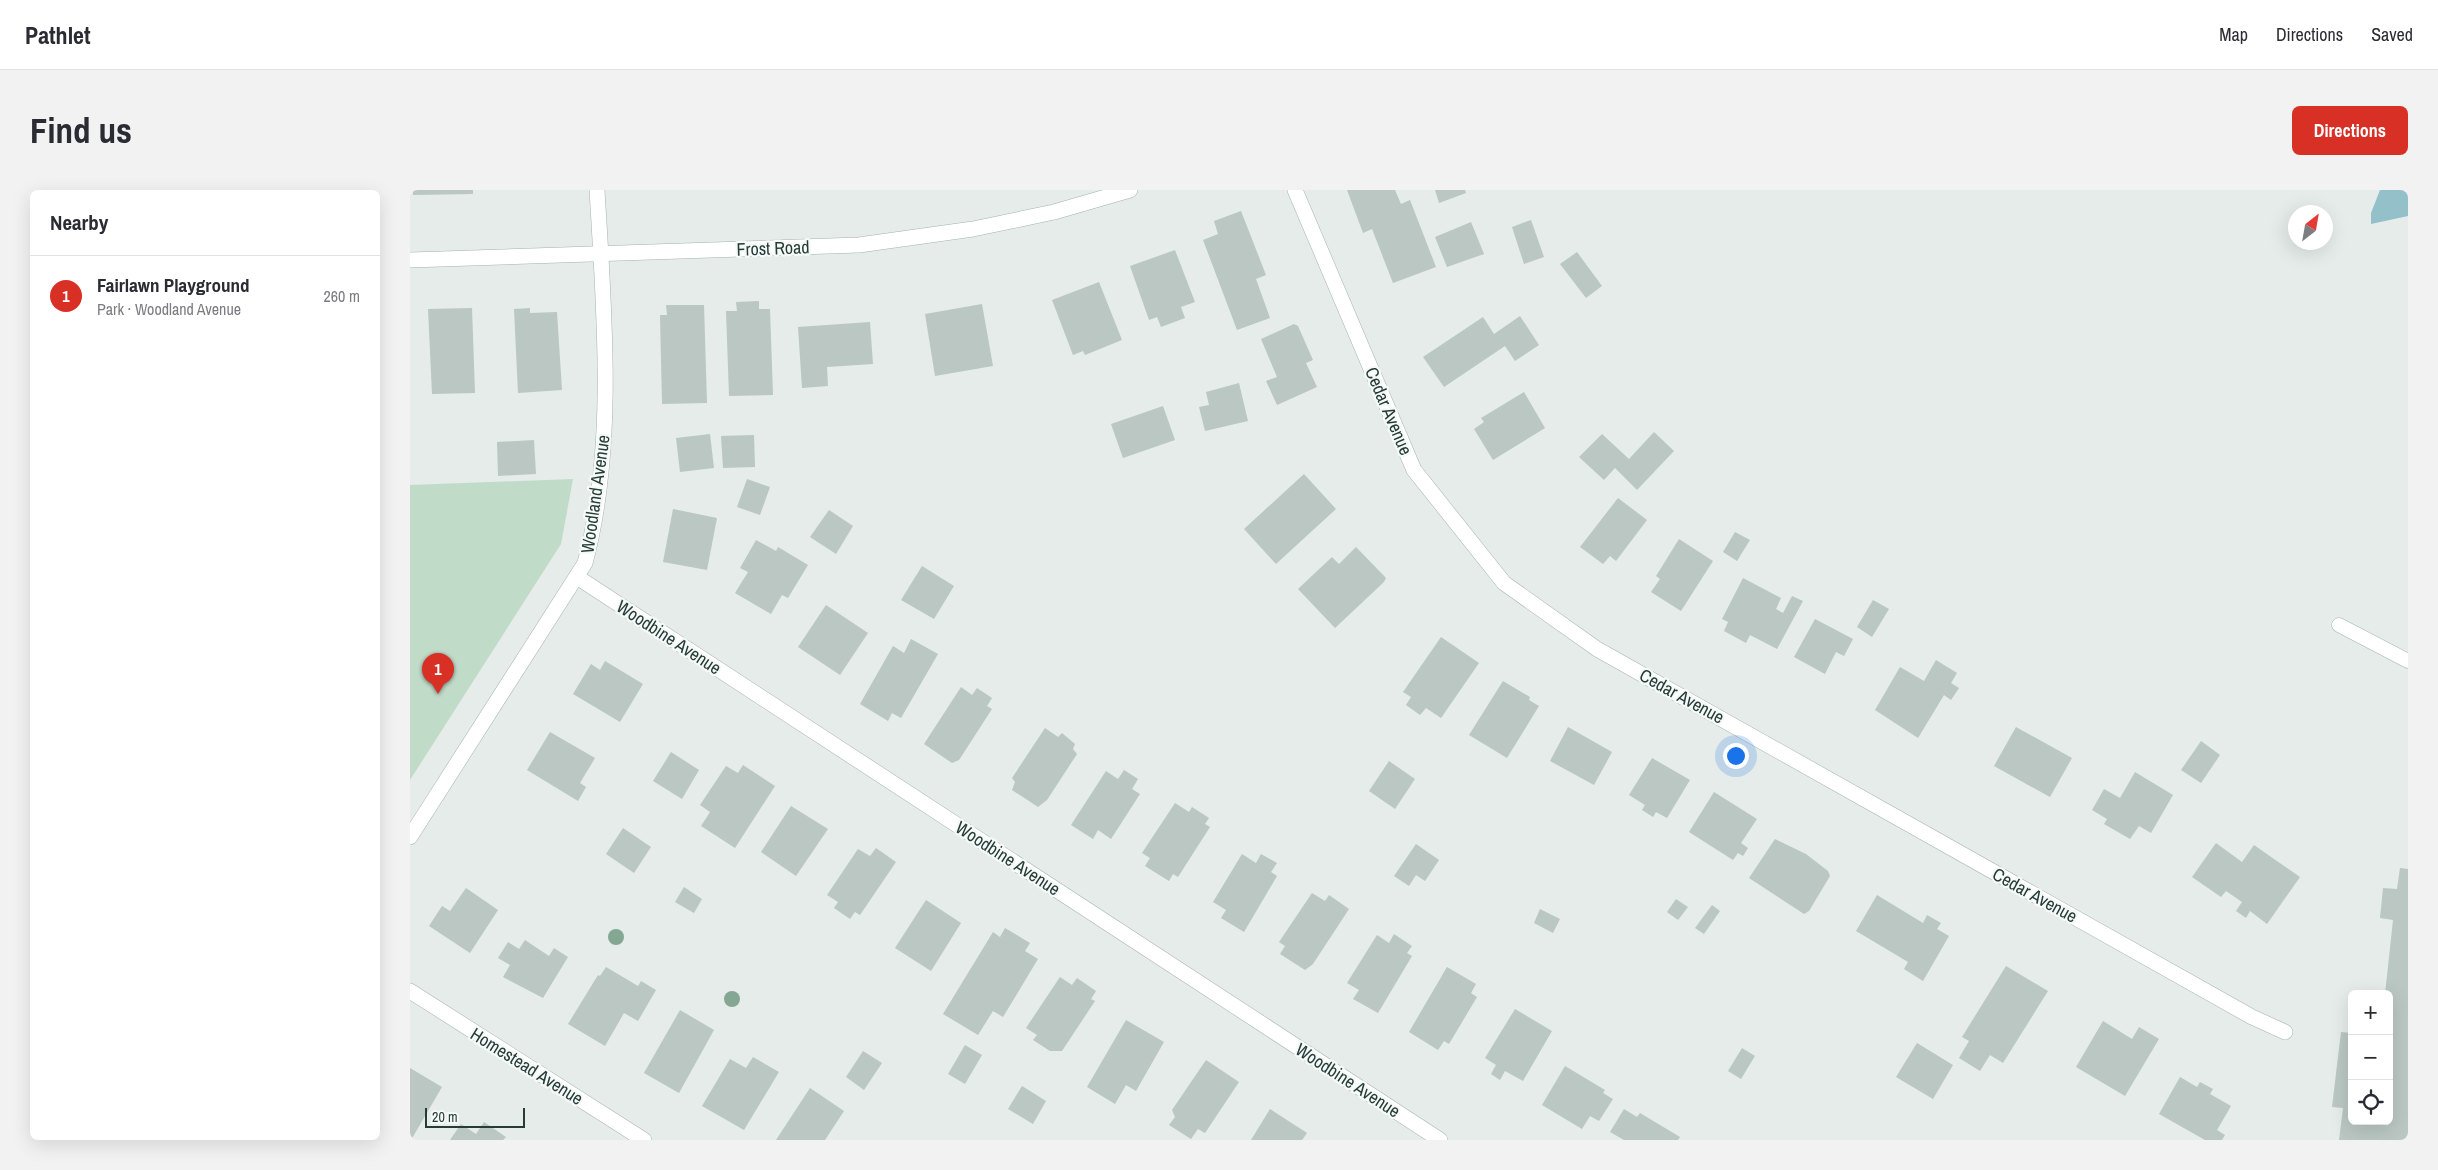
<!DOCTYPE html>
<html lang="en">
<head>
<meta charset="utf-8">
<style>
  :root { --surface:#fff; --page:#f2f2f3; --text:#2b2b33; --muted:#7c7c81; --line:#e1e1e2; --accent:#d93025 }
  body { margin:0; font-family:"Archivo Narrow",sans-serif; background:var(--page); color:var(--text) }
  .controls { position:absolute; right:15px; bottom:15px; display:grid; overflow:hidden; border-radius:8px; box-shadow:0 5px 20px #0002 }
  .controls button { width:45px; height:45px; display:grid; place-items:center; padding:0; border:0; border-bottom:1px solid var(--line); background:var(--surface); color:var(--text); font:25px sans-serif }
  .compass { position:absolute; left:1878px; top:15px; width:45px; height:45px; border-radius:50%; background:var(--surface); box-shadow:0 5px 20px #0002; rotate:31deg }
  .scale { position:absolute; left:15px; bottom:12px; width:100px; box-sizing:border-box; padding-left:5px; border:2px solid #263c37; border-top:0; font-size:14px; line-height:18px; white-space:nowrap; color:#263c37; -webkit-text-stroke:4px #f5f9f7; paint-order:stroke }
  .you { position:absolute; left:1325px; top:565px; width:18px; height:18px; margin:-12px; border:4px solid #fff; border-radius:50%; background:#1a73e8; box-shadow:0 0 0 8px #1a73e833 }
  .badge { display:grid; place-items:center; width:32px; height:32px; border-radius:50%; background:var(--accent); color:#fff; font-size:16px; font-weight:700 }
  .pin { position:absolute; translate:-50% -41px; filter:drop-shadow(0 1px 2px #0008) }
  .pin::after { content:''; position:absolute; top:26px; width:18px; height:15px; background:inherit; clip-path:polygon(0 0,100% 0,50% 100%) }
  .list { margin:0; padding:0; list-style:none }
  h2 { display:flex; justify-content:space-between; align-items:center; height:65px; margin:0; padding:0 20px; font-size:21px }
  h2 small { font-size:16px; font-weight:400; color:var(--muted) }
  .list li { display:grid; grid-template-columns:32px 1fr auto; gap:15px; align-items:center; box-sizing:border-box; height:80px; padding:0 20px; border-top:1px solid var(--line) }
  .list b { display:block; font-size:19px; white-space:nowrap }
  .list p { margin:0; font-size:16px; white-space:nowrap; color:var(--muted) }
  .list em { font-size:16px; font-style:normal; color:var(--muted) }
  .icon { flex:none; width:28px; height:28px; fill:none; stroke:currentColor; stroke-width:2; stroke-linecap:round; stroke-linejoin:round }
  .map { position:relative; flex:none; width:1998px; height:950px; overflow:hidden; border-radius:8px }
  header { display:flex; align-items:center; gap:30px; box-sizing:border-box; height:70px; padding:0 25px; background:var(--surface); border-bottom:1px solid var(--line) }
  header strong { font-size:24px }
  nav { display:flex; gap:28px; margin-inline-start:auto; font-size:18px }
  .intro { display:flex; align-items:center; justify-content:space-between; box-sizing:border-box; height:120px; padding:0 30px }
  h1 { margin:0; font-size:35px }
  .button { padding:12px 22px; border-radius:8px; background:var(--accent); color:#fff; font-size:18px; font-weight:700 }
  main { display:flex; gap:30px; padding:0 30px }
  aside { flex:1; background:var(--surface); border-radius:8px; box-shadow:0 5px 20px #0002 }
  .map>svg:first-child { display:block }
</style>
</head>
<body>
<header>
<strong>Pathlet</strong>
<nav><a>Map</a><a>Directions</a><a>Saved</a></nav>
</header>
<div class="intro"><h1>Find us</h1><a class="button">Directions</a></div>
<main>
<aside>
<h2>Nearby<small></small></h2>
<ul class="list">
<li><span class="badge">1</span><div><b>Fairlawn Playground</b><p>Park · Woodland Avenue</p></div><em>260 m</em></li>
</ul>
</aside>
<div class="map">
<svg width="1998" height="950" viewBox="0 0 1998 950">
  <rect width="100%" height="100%" fill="#e5ece9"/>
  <path fill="#c1dbc9" d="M163,289L151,354L0,590V295Z"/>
  <path fill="#94c0ca" d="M1970,0H1998V26L1961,34V23Z"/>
  <g fill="#bac7c2">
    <path d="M3,0H63V4L3,5Z"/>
    <path d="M937,0H985L991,14L1000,10L1026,77L983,93L962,39L953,43Z"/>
    <path d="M1025,0H1055L1056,3L1029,13Z"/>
    <path d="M831,21L856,85L846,89L860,128L827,140L793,50L808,44L804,31Z"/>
    <path d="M1121,30L1134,67L1114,74L1102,37Z"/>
    <path d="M1061,32L1074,64L1037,77L1025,47Z"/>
    <path d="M765,60L785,112L771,117L775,128L751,137L747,127L739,130L720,76Z"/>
    <path d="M1167,62L1192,96L1176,108L1150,74Z"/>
    <path d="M689,92L712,150L675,165L673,161L663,165L642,110Z"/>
    <path d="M349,111V119H360L363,205L319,206L316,121H327L326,112Z"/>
    <path d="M572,114L583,176L525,186L515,124Z"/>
    <path d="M256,115H294L297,213L252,214L250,125H257Z"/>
    <path d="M62,118L65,203L22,204L18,119Z"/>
    <path d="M120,118V123L147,122L152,200L108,203L104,119Z"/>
    <path d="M1110,126L1129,155L1105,171L1095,156L1034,197L1013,167L1073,127L1084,144Z"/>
    <path d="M460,132L463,174L417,177L418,196L392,198L388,137Z"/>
    <path d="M884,134L888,136L903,170L896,173L907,197L867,215L856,191L867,187L851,149Z"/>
    <path d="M829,193L838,231L795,241L789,217L799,215L796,202Z"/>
    <path d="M1114,202L1135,238L1083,270L1064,239L1074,232L1071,228Z"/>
    <path d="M753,216L765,250L713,268L701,234Z"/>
    <path d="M1244,242L1264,261L1227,300L1205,278L1194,290L1169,267L1192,244L1219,269Z"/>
    <path d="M300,244L304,278L270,282L266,248Z"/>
    <path d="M344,245L345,277L313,278L311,246Z"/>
    <path d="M124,250L126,284L88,286L87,252Z"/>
    <path d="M894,284L926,319L866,374L834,339Z"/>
    <path d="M337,289L360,297L350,325L327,317Z"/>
    <path d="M1208,308L1237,330L1206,371L1200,366L1193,374L1170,357Z"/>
    <path d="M263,319L307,328L297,380L253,372Z"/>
    <path d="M419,320L443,336L426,364L400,347Z"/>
    <path d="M1325,342L1340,350L1327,371L1313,362Z"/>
    <path d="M1269,349L1303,371L1271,421L1241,402L1250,389L1246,386Z"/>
    <path d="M346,350L366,361L368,357L398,375L378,408L372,405L361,424L325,403L338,382L330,378Z"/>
    <path d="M946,357L976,388L974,392L925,438L888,399L922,367L929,374Z"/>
    <path d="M512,376L544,396L524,429L491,410Z"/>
    <path d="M1333,388L1371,408L1366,419L1373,423L1382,406L1393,411L1367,459L1340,445L1336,453L1314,441L1318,432L1312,429Z"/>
    <path d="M1463,410L1479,419L1462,447L1447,437Z"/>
    <path d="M416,415L458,443L430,485L388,457Z"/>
    <path d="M1405,429L1443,449L1434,466L1426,462L1415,484L1384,467Z"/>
    <path d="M1031,447L1069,473L1031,528L1016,518L1010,525L996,515L1001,507L993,502Z"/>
    <path d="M501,449L528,464L491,528L482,523L478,531L450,514L483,456L494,463Z"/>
    <path d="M1526,470L1547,483L1541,493L1549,498L1541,510L1534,505L1508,548L1465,520L1490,477L1514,491Z"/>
    <path d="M195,471L233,494L210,532L163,504L181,474L190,480Z"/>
    <path d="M1093,491L1120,507L1119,510L1129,516L1097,568L1059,545Z"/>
    <path d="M551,497L562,505L567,498L582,508L577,516L582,519L549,570L542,573L514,554Z"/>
    <path d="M1158,537L1202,562L1184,595L1140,571Z"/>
    <path d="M1606,537L1662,568L1640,607L1584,576Z"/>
    <path d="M635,538L648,547L652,543L665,554L663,559L667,564L637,610L628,617L602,600L605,592L602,588Z"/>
    <path d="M140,542L185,568L170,593L176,597L168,611L117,580Z"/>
    <path d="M1791,551L1810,565L1791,593L1771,580Z"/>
    <path d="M261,562L289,580L272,609L243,591Z"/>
    <path d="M1242,568L1280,590L1257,628L1246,622L1243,627L1232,620L1235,615L1219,605Z"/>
    <path d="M979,571L1005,589L985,619L959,601Z"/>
    <path d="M333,575L365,596L325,658L291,636L300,622L290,615L316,576L328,583Z"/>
    <path d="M714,580L728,589L722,599L730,604L701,649L688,640L683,649L661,635L696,581L708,589Z"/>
    <path d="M1725,582L1763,605L1741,643L1729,636L1720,649L1694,634L1697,629L1682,620L1694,599L1710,608Z"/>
    <path d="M1304,602L1347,629L1331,653L1338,658L1333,666L1328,663L1323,670L1279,642Z"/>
    <path d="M765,613L779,622L782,617L799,628L795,634L800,637L768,687L763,684L759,691L735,676L740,668L732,663Z"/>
    <path d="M381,616L418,639L386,686L351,662Z"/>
    <path d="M213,638L241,657L224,683L196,664Z"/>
    <path d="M1365,649L1396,664L1418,681L1420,686L1399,721L1394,724L1339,688Z"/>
    <path d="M1806,653L1832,672L1844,655L1890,687L1857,734L1840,721L1836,728L1826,721L1832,712L1816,701L1811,707L1782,687Z"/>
    <path d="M1006,654L1029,670L1015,691L1006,685L999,696L984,686Z"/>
    <path d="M466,658L486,672L450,725L445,722L440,729L424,718L428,712L417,705L448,659L460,666Z"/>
    <path d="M832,664L846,673L851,664L867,673L861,682L867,686L834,742L811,728L816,720L803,712Z"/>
    <path d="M1990,678L1998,679V950H1929L1933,918L1922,917L1931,842L1942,843V931H1979V804H1975L1983,730L1970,728L1973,698L1987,699Z"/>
    <path d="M274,697L292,709L284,723L265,712Z"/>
    <path d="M56,698L88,720L60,763L19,736L32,716L40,721Z"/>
    <path d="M902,703L915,711L919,705L939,719L903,774L895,780L870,764L875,756L869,752Z"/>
    <path d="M1467,705L1513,733L1517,725L1531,733L1527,739L1539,746L1513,791L1494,779L1498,772L1446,741Z"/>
    <path d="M1266,709L1278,717L1268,730L1257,722Z"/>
    <path d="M516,710L551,733L521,781L485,758Z"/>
    <path d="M1302,715L1310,721L1294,744L1285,738Z"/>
    <path d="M1130,719L1150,729L1143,743L1124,733Z"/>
    <path d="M595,738L620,753L615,761L628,769L593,827L583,821L568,845L533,824L583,742L590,747Z"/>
    <path d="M984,744L1002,756L997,763L1002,766L968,823L943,809L949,800L937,793L967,745L979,753Z"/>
    <path d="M115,750L139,766L144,758L158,767L133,808L93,787L100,775L88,768L98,752L109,759Z"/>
    <path d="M1596,776L1638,801L1593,873L1580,865L1570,881L1549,868L1559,851L1552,847Z"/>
    <path d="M196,777L228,796L231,791L246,800L228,831L214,823L195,856L158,834L188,785L190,786Z"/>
    <path d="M1037,777L1066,794L1061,803L1067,807L1039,854L1034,851L1028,860L999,842Z"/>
    <path d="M650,787L662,795L667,788L686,801L681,809L685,811L652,861H640L623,850L627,845L616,838Z"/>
    <path d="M1105,819L1142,841L1113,891L1095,881L1090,890L1081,884L1086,875L1075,868Z"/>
    <path d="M270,820L304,840L269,903L234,883Z"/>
    <path d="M716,830L754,852L726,901L716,895L705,914L677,897Z"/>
    <path d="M1693,831L1722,849L1729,837L1749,849L1715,906L1666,877Z"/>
    <path d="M1507,853L1543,875L1523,909L1486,887Z"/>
    <path d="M555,855L572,865L555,894L538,884Z"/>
    <path d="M1332,858L1345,866L1331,889L1318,881Z"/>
    <path d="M453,861L472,873L454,900L436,887Z"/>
    <path d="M343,867L369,882L334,940L292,916L320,869L336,878Z"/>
    <path d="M796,870L829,892L795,943L788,939L781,949L759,935L765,927L762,920Z"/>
    <path d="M1155,876L1195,900L1193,903L1203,909L1189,931L1180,926L1172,939L1132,915Z"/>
    <path d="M0,878L32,897L1,950H0Z"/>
    <path d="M1770,887L1787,897L1790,892L1803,899L1800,904L1821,916L1807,940L1815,945L1812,950H1795L1749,924Z"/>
    <path d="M612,896L636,911L623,934L598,919Z"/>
    <path d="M400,898L434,921L415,950H366Z"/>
    <path d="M860,919L897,943L892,950H841Z"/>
    <path d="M1214,919L1227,927L1230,923L1270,947L1268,950H1214L1200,942Z"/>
    <path d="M74,932L96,947L93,950H40L51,934L66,944Z"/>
  </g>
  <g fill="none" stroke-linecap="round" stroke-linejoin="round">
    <defs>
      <path id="service" d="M1929,435L1998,471"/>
      <g id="minor">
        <path d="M885,0L1004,280L1094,393L1187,459L1842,827L1875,842"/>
        <path d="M167,387L1030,950"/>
        <path d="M0,647L175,373C206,258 194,118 187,0"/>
        <path d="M0,801L234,950"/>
      </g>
      <path id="secondary" d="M0,70L449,55L563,39L644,22L720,0"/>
    </defs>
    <use href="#service" stroke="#a8b4b0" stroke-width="15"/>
    <use href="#minor" stroke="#a8b4b0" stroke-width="16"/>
    <use href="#secondary" stroke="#a2b4ae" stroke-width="16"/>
    <use href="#service" stroke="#fff" stroke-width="14"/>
    <use href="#minor" stroke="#fff" stroke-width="15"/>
    <use href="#secondary" stroke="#fff" stroke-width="15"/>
  </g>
  <g fill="#84a793">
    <circle cx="206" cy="747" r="8"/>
    <circle cx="322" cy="809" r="8"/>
  </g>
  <g text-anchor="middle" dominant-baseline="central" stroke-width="4.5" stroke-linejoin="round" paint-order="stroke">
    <g font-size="18" fill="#263c37" stroke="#f5f9f7">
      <text transform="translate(363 58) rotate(-2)">Frost Road</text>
      <text transform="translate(979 221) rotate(67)">Cedar Avenue</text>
      <text transform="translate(185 304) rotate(-82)">Woodland Avenue</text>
      <text transform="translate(259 447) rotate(33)">Woodbine Avenue</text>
      <text transform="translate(1272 506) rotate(29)">Cedar Avenue</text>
      <text transform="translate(598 668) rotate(33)">Woodbine Avenue</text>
      <text transform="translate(1625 705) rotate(29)">Cedar Avenue</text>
      <text transform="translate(117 876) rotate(32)">Homestead Avenue</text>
      <text transform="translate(938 890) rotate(33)">Woodbine Avenue</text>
    </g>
  </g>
</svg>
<div class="controls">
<button>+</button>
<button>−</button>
<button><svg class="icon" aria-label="locate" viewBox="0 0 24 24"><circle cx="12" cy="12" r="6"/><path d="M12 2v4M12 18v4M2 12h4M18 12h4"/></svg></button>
</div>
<svg class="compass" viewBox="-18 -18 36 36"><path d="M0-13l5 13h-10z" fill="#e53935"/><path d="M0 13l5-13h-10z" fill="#7c7c81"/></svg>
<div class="scale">20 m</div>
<div class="you"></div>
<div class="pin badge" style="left:28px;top:504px">1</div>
</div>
</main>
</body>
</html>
